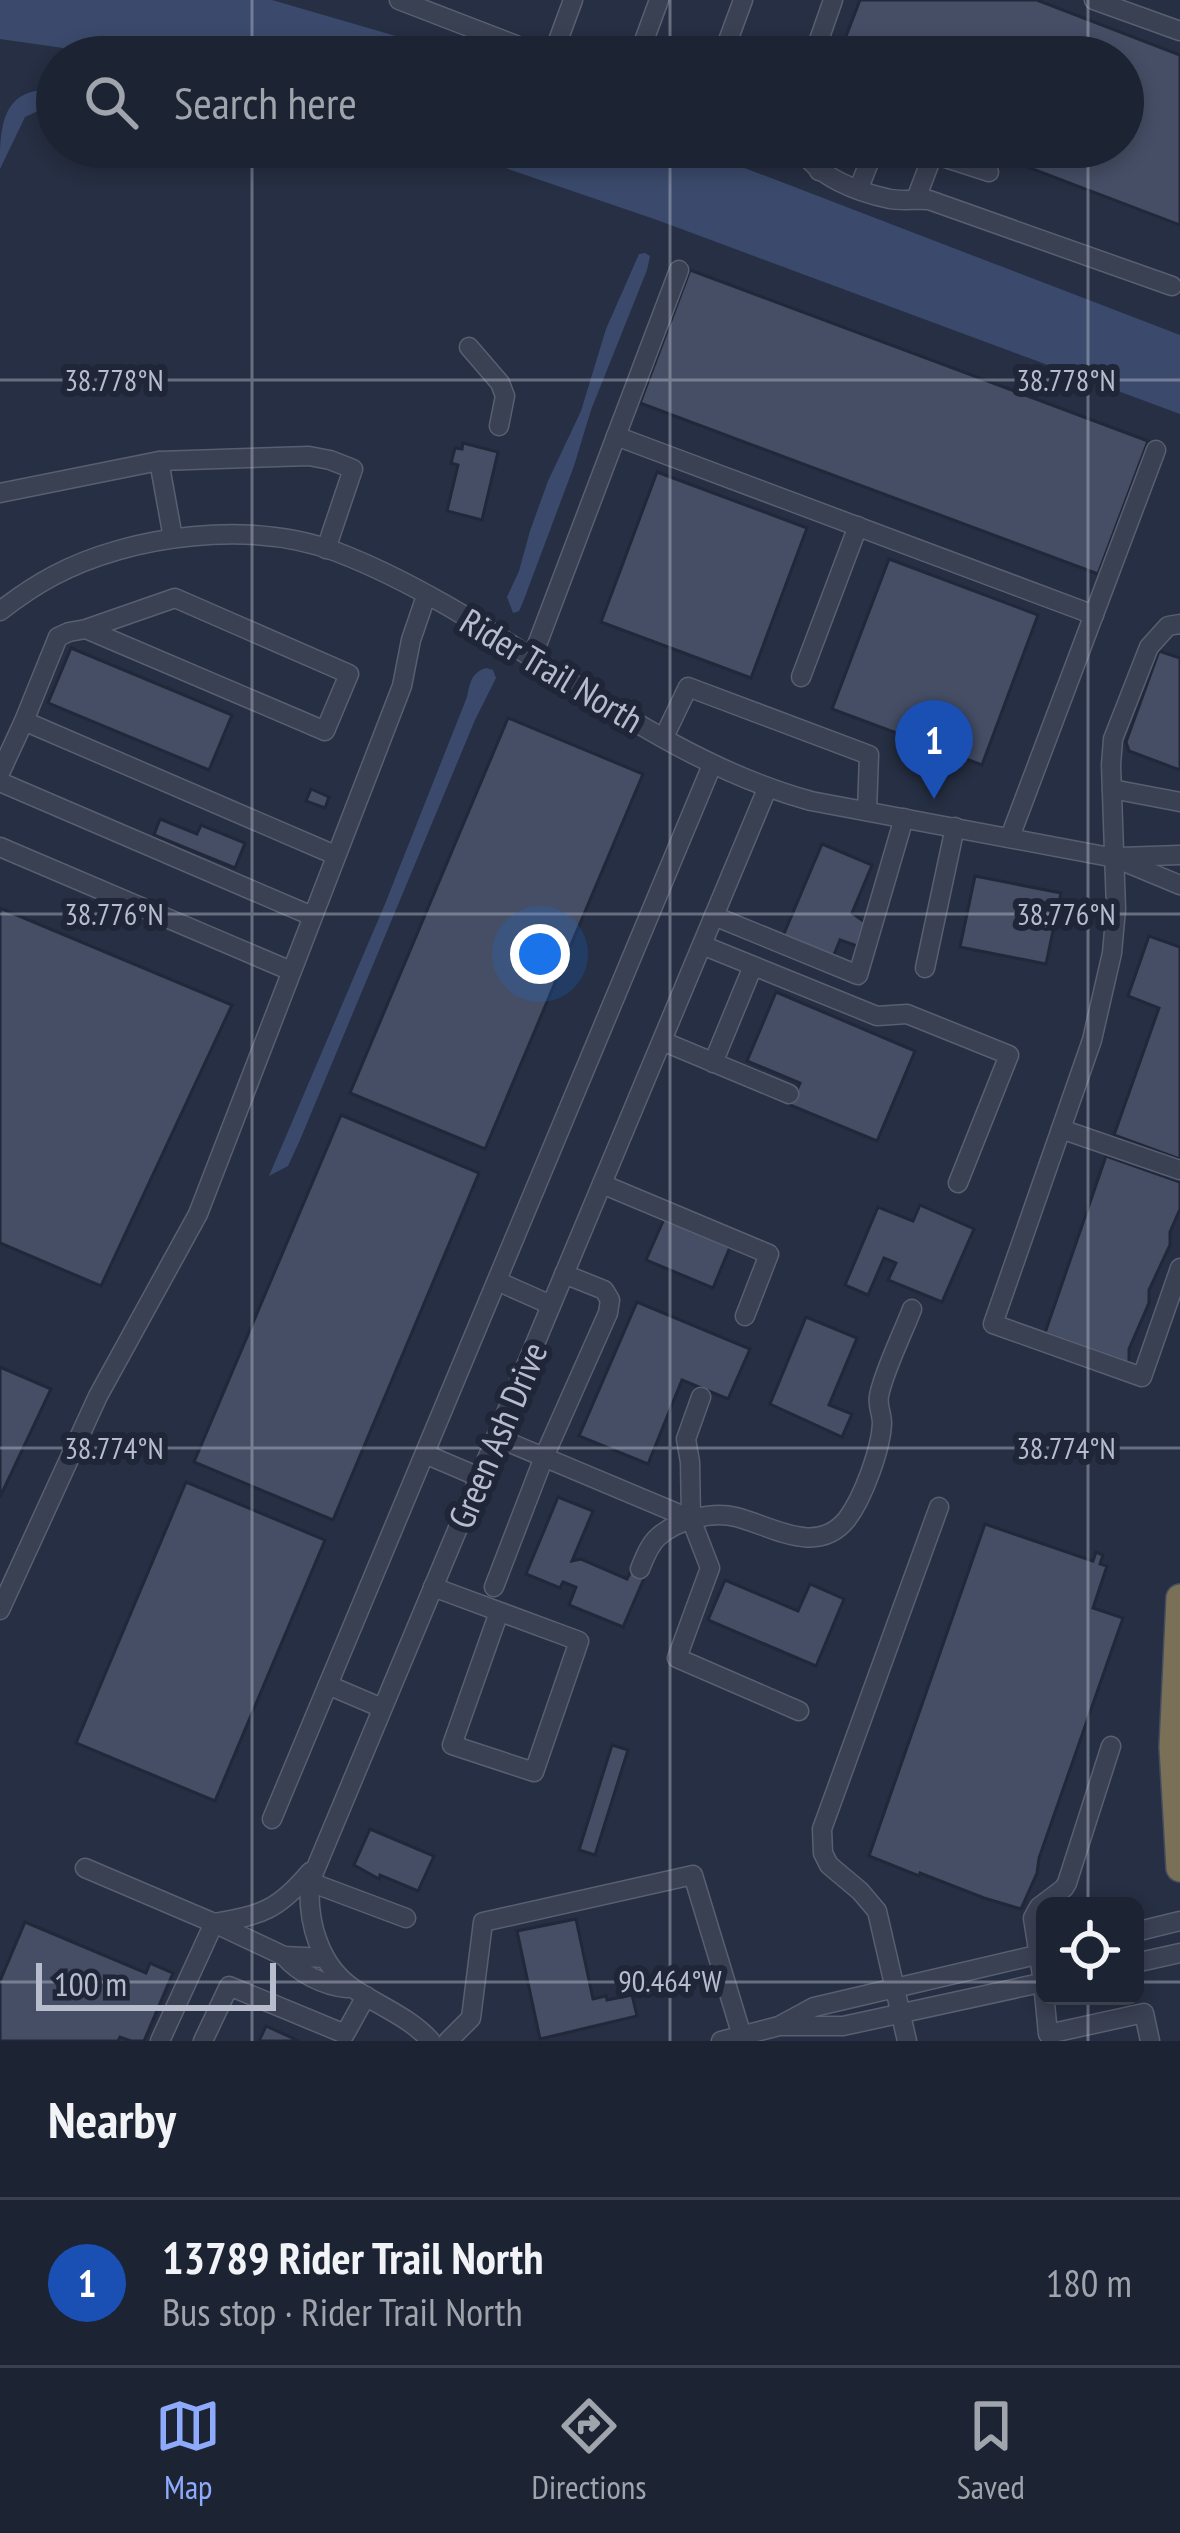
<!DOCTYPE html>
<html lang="en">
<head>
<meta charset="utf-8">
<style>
  :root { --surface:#1c2332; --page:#292f3e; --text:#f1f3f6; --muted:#a0a4ac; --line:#3a404d; --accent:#8daafc }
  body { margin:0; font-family:"PT Sans Narrow",sans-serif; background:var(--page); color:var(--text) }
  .controls { position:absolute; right:36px; bottom:36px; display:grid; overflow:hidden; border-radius:18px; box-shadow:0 6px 18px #0003 }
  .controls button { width:108px; height:108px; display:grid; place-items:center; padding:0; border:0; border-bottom:3px solid var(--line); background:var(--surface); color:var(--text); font:60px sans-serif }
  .scale { position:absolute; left:36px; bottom:30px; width:240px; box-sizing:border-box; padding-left:12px; border:6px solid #b7bdcd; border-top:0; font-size:33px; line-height:42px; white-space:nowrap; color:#b7bdcd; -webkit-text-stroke:9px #1f2638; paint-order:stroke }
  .you { position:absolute; left:540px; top:954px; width:42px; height:42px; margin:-30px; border:9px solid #fff; border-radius:50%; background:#1a73e8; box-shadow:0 0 0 18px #1a73e833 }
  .badge { display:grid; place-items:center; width:78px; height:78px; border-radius:50%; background:var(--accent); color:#fff; font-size:39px; font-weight:700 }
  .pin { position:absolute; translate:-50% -99px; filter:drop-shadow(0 3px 6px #0008) }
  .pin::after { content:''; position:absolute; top:63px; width:42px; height:36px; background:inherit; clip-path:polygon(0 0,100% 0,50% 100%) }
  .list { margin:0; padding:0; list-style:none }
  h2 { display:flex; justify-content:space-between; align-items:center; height:156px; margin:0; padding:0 48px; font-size:51px }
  h2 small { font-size:39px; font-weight:400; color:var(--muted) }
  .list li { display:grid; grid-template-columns:78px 1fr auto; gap:36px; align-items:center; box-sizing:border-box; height:168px; padding:0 48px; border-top:3px solid var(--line) }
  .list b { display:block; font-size:45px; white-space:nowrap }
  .list p { margin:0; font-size:39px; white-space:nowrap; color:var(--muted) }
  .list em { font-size:39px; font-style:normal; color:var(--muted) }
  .icon { flex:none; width:66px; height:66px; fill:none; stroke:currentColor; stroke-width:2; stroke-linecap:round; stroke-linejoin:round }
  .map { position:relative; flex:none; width:1180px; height:2041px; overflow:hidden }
  .search { position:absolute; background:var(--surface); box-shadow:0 6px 18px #0003; left:36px; right:36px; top:36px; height:132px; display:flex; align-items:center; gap:30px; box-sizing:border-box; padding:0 42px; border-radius:66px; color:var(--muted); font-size:45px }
  .sheet { height:324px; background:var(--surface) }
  nav { display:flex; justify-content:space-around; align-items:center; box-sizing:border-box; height:168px; border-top:3px solid var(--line); background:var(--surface); font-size:33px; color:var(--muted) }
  nav a { display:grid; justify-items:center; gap:6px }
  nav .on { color:var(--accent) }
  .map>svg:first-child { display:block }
</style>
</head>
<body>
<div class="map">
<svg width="1180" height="2041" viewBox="0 0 1180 2041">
  <rect width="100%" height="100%" fill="#262f43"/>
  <g fill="#3b4a6c">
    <path d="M0,0H272L468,57H122L98,54L69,57L63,48L0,39Z"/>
    <path d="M46,90L57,94V112L38,111L25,117L0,169C0,132 0,91 46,90Z"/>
    <path d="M444,147H690L1180,335V414L657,220Z"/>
    <path d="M645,253L650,256L647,270L591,410L574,466L523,602L519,611L513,613L507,597L519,571L530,531L548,481L581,411L606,329L639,254Z"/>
    <path d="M486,668L493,670L496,678L475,720L300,1140L288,1166L269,1176L385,904L467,697C470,683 471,673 486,668Z"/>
  </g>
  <g fill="#454e65" stroke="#21283a" stroke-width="3">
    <path d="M860,0H1037L1180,55V225L975,147H1123V57H838Z"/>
    <path d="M690,270L1148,441L1098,574L640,403Z"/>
    <path d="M463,443L498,452L482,520L447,511L458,465L451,463L455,448L462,449Z"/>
    <path d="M657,472L807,528L751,678L601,622Z"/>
    <path d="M889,559L1038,615L982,765L832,709Z"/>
    <path d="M71,648L232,715L209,770L48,703Z"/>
    <path d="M1159,651L1180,658V770L1129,751L1126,742Z"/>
    <path d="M508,718L643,774L485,1149L350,1093Z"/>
    <path d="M311,789L329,797L325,808L306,801Z"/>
    <path d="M160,819L197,834L201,825L245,843L235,868L154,835Z"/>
    <path d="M822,844L872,865L852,913L866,923L857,946L840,940L833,957L783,936Z"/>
    <path d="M975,876L1061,893L1046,964L960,947Z"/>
    <path d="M0,908L232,1005L101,1286L0,1243Z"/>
    <path d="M1149,936L1180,947V1159L1114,1135L1159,1008L1128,996Z"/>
    <path d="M776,992L915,1051L877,1141L790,1105L800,1083L747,1061Z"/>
    <path d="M341,1115L479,1173L333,1520L194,1462Z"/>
    <path d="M1106,1156L1180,1182V1209L1170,1232V1245L1149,1290V1303L1129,1349V1363L1045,1333Z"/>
    <path d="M920,1205L974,1229L942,1302L888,1280L896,1263L884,1258L868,1295L845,1285L878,1207L913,1221Z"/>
    <path d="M664,1219L730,1247L713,1288L646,1260Z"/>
    <path d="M637,1302L750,1349L728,1399L682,1380L648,1464L579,1436Z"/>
    <path d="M806,1317L857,1338L829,1405L852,1414L842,1437L770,1404Z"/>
    <path d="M0,1367L51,1389L0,1497Z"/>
    <path d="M186,1482L325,1540L215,1801L76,1743Z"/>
    <path d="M558,1497L593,1511L572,1561L581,1559L627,1579L631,1571L645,1576L623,1627L569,1605L576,1587L563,1582L560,1588L526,1574Z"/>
    <path d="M985,1524L1093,1561L1096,1552L1103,1555L1100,1564L1107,1566L1093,1608L1123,1618L1039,1858L1037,1873L1021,1909L984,1898L920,1873L919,1876L869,1856Z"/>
    <path d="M725,1580L798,1611L810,1584L844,1599L816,1666L708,1620Z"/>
    <path d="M612,1745L628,1750L595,1855L579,1850Z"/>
    <path d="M370,1829L434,1856L418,1891L380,1875L379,1879L354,1865Z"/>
    <path d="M576,1919L593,1999L606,1996L607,2000L632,1995L637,2016L540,2039L517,1931Z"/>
    <path d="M25,1922L146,1973L150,1963L173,1973L144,2041H131L120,2037L118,2041H0V1981Z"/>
    <path d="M266,2026L299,2041H259Z"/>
  </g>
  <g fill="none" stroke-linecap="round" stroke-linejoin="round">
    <defs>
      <g id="minor">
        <path d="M399,0L547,57"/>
        <path d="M1094,0L1180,31"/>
        <path d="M552,57L573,0"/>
        <path d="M638,57L659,0"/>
        <path d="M722,57L743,0"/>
        <path d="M813,57L833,0"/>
        <path d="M800,147C817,177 857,192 890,199C902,201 916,199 929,200L1172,286"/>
        <path d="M819,171L827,147"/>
        <path d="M859,188L875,147"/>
        <path d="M916,199L933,154L989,172"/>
        <path d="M469,347L500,383L505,396L499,426"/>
        <path d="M616,436L1094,615"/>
        <path d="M159,461L173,538"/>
        <path d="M0,493L159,461L309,456L330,460L353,469L326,549"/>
        <path d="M0,611C17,598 34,586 53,576C131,534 253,520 337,552C503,616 638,754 811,801L1115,858L1180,885"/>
        <path d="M1180,624L1168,626L1149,647L1113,739L1111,765L1116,909L1112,953L1092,1040L993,1324L1142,1377L1180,1268"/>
        <path d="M86,629L175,598L349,674L325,731L86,629L69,632L58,637L24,721L335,855"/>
        <path d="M532,658L679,270"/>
        <path d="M801,677L858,526"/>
        <path d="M664,737L688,687L869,755L867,811"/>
        <path d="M0,773L24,721"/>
        <path d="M0,782L312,916"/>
        <path d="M1112,789L1180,802"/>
        <path d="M1010,837L1156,450"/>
        <path d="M0,847L291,971"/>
        <path d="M1120,857L1180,855"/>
        <path d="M714,916L858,975L904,818"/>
        <path d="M702,945L877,1016L907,1014L1009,1055L958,1183"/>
        <path d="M925,968L955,827"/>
        <path d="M662,1041L789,1094"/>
        <path d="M713,1063L753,966"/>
        <path d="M1061,1129L1180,1170"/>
        <path d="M602,1184L769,1254L745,1316"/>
        <path d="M497,1281L551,1305"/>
        <path d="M701,1397L686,1439L690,1462L691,1519L710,1568L677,1658L799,1711"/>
        <path d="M496,1437L691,1519"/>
        <path d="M425,1454L479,1477"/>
        <path d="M640,1569C644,1559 649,1545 658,1537C677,1520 711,1511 736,1517C772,1526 817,1557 847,1519C863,1498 881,1449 882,1423C882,1414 877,1405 879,1396C883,1373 903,1333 912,1309"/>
        <path d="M433,1587L579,1641L534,1772L452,1745L499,1612"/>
        <path d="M494,1587L544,1457L608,1313L610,1300L604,1290L564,1274"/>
        <path d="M0,1610L98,1396L198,1214L402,686L411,640L426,596"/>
        <path d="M328,1685L382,1708"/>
        <path d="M1111,1746L1067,1883L1064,1888L1039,1907L1033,1918L1043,1982L1048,2034L1144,2013L1150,2041"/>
        <path d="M272,1819L712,765"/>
        <path d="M85,1868L214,1923L284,1956L325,1958"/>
        <path d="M310,1882L406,1918"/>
        <path d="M214,1923C262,1915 278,1910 310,1872"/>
        <path d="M1135,1932L1180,1921"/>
        <path d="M284,1956C299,1973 324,1986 347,1988"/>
        <path d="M1135,1963L1180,1953"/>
        <path d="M783,2026H843L1045,1982"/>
        <path d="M160,2041L214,1923"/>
        <path d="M203,2041L229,1986L345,2034L366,1996"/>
        <path d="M431,2041C409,2017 381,2007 354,1989C319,1966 307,1921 310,1882L767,789"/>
        <path d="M448,2041L471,2018L483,1922L693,1875L742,2036"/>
        <path d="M721,2041L779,2026L814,2007L1045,1953"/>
        <path d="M907,2041L877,1911L860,1891L829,1865L823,1853L822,1829L939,1507"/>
      </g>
      <path id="highway" d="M1180,1598L1173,1747L1180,1868"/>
    </defs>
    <use href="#minor" stroke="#585f70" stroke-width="21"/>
    <use href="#highway" stroke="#454c5d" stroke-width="30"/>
    <use href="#minor" stroke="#3a4153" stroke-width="18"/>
    <use href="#highway" stroke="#797057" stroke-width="27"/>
  </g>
  <path fill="none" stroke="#b7bdcd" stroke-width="3" stroke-opacity="0.45" d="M252,0V57M670,0V57M1088,0V57M252,147V2041M670,147V2041M1088,147V1906M0,380H1180M0,914H1180M0,1448H1180M0,1982H1045M1135,1982H1180M1088,1996V2041"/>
  <g text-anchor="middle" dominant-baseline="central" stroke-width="12" stroke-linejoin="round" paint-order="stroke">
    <g font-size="36" fill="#b7bdcd" stroke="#1f2638">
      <text transform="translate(552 670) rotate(31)">Rider Trail North</text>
      <text transform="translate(497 1435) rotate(-67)">Green Ash Drive</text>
    </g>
  </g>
  <g font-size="30" text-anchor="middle" fill="#b7bdcd" stroke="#1f2638" stroke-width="12" stroke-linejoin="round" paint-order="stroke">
    <text x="114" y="391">38.778°N</text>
    <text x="1066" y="391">38.778°N</text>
    <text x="114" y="925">38.776°N</text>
    <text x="1066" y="925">38.776°N</text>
    <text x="114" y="1459">38.774°N</text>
    <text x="1066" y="1459">38.774°N</text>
    <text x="670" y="1992">90.464°W</text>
  </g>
</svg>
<div class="controls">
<button><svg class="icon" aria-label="locate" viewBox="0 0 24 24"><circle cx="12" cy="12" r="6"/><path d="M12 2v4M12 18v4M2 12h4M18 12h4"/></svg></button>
</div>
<div class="scale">100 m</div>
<div class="you"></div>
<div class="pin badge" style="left:934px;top:799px;background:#1a4fb4">1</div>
<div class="search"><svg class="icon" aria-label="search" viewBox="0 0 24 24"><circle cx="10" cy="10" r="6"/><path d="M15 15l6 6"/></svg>Search here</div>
</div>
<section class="sheet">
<h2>Nearby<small></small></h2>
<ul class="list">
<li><span class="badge" style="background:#1a4fb4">1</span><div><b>13789 Rider Trail North</b><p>Bus stop · Rider Trail North</p></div><em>180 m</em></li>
</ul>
</section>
<nav>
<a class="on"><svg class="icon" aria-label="map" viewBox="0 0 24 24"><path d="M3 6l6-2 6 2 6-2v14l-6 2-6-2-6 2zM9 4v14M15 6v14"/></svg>Map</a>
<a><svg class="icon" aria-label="directions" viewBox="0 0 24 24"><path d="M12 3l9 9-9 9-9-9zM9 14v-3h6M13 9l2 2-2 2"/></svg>Directions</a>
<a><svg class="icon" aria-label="saved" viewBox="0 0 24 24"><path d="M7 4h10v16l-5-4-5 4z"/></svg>Saved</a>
</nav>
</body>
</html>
